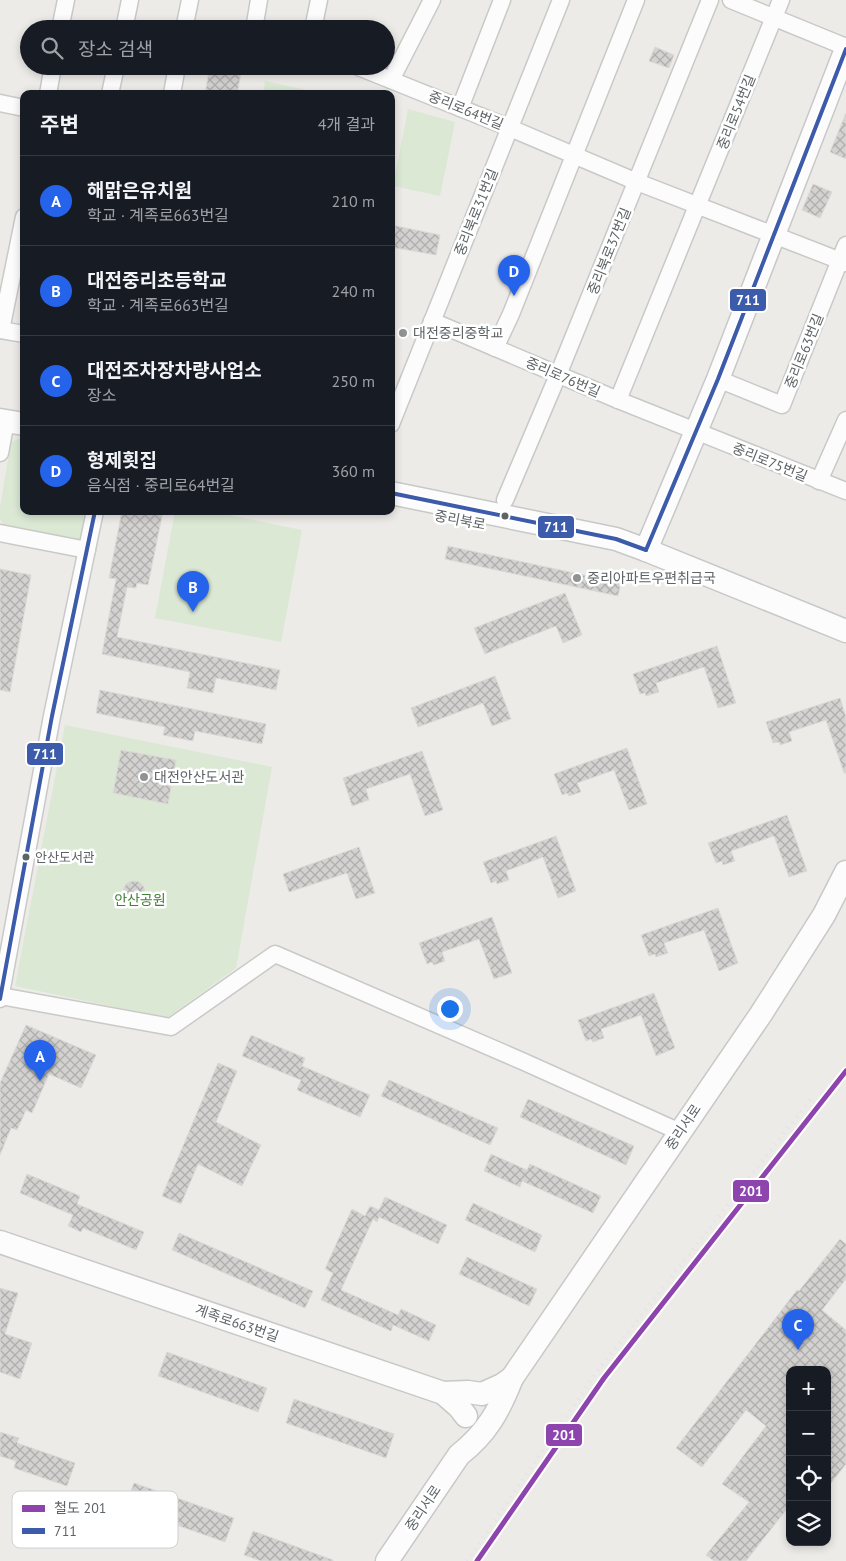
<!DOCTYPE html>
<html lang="ko">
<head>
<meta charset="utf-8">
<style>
  :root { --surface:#171b24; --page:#20242c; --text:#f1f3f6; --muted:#9ea1a6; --line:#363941; --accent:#2563eb }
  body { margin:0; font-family:"PT Sans","Noto Sans KR",sans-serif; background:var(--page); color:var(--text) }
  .controls { position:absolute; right:15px; bottom:15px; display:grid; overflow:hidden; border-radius:10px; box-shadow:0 2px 8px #0003 }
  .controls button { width:45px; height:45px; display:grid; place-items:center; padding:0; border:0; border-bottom:1px solid var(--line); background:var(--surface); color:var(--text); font:25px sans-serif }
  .you { position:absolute; left:449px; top:1008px; width:18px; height:18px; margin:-12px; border:4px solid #fff; border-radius:50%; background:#1a73e8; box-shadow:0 0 0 8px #1a73e833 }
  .badge { display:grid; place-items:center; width:32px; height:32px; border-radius:50%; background:var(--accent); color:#fff; font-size:16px; font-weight:700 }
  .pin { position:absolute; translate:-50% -41px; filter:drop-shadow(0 1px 2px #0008) }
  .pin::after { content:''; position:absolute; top:26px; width:18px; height:15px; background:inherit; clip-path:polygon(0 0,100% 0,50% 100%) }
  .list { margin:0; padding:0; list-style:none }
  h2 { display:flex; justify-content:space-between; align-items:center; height:65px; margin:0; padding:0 20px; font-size:21px }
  h2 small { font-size:16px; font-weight:400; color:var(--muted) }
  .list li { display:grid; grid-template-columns:32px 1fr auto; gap:15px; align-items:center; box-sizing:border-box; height:90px; padding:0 20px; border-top:1px solid var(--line) }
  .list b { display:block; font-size:19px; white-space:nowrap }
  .list p { margin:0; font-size:16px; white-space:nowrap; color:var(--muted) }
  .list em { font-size:16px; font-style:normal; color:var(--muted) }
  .icon { flex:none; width:28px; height:28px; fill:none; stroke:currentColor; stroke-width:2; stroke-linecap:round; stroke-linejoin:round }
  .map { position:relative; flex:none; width:846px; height:1561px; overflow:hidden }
  .search { position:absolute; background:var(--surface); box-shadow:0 2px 8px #0003; left:20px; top:20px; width:375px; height:55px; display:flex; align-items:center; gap:12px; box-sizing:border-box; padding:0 18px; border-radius:28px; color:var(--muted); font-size:19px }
  .panel { position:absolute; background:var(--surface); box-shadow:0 2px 8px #0003; left:20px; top:90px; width:375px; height:425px; border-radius:10px }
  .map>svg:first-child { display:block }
</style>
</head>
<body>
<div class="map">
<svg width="846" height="1561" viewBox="0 0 846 1561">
  <defs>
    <pattern id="building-cross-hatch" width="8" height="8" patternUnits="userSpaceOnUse" patternTransform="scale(1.25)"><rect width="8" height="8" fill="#d3d2d1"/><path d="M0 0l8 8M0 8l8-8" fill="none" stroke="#aeaead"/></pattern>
  </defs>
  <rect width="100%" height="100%" fill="#edebe8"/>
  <g fill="#dae8d4">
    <path d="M265,81L325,94H263Z"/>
    <path d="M408,109L455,122L440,196L393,186Z"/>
    <path d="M20,438L24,439V511H88L82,545L6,530L0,519V507L11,442Z"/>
    <path d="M175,511H209L302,530L281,642L155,618Z"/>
    <path d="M65,725L272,767L236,968L167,1018L15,986Z"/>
  </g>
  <g fill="url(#building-cross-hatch)" stroke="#dcdad7">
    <path d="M655,47L674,55L669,68L649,61Z"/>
    <path d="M210,66L242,67L237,94H205Z"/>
    <path d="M846,113V159L830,152Z"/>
    <path d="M813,184L832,192L820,218L802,210Z"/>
    <path d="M391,225L440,235L436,255L391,247Z"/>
    <path d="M122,511H163L148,585L137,583L136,588L127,587L117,637L280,670L276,690L216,678L213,693L187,688L190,672L102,654L116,579L109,578Z"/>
    <path d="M448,546L621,583L618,596L445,559Z"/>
    <path d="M0,569L31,575L10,692L0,690Z"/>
    <path d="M565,593L582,635L563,643L556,626L485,654L474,628Z"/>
    <path d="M717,646L736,703L718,708L704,667L656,683L659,692L646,696L645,693L640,694L633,674Z"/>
    <path d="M495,676L511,719L492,726L483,703L418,727L411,708Z"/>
    <path d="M100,690L266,724L262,744L195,731L193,741L163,735L165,727L96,713Z"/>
    <path d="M840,698L846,717V773H844L826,720L789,732L792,741L780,745L779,742L773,743L766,722Z"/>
    <path d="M627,748L647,804L629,810L614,770L577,783L581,792L569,796L567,793L562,795L554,774Z"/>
    <path d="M121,750L176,760L168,804L113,793Z"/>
    <path d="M422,751L443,810L425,816L410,774L366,789L369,800L352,806L343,778Z"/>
    <path d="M787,815L807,871L789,877L774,836L731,851L735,861L723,865L722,861L716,863L708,843Z"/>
    <path d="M556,836L576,891L558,898L543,857L506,871L509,880L497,884L496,881L491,883L483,862Z"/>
    <path d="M359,847L375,893L356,899L347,873L289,892L283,874Z"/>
    <circle cx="134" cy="892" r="11"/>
    <path d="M718,908L738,963L719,971L704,930L664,943L668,953L656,957L655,954L649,956L641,935Z"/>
    <path d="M492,917L512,973L494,979L479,939L442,952L445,961L434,965L432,962L427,964L419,943Z"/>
    <path d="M654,993L675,1048L656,1056L641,1015L601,1029L604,1038L593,1042L591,1039L586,1041L578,1020Z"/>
    <path d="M26,1025L96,1055L81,1088L49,1074L32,1113L26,1110L17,1130L11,1128L0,1155V1083Z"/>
    <path d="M251,1035L305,1058L302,1066L370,1095L360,1117L297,1090L301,1080L242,1056Z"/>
    <path d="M218,1063L237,1071L216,1122L261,1145L242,1186L198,1164L181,1204L162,1196Z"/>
    <path d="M389,1080L498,1128L490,1145L381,1096Z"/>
    <path d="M528,1099L634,1146L626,1165L520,1117Z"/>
    <path d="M491,1154L527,1170L530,1164L601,1196L593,1213L522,1181L520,1187L484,1171Z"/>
    <path d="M27,1174L80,1196L77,1204L144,1232L136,1250L83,1228L81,1232L68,1226L73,1215L20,1193Z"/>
    <path d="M385,1197L447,1225L438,1244L379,1217L377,1222L373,1219L341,1290L398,1315L401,1309L436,1325L429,1341L393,1325L391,1331L321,1300L333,1273L325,1269L352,1209L365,1216L370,1206L379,1210Z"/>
    <path d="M473,1203L542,1235L535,1252L465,1220Z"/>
    <path d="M179,1233L313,1291L305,1308L172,1250Z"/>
    <path d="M840,1239L846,1244V1279L822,1310L846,1330V1464L827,1488V1370H790V1505L746,1561H714L706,1555L749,1502L722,1484L766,1426L746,1410L702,1467L676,1448L797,1290L799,1291Z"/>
    <path d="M467,1257L537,1289L529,1306L459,1274Z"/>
    <path d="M0,1288L18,1293L5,1334L32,1343L20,1379L0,1372Z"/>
    <path d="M167,1352L267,1388L258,1412L158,1376Z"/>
    <path d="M294,1399L394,1434L386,1458L286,1423Z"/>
    <path d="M0,1432L19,1438L17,1443L75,1463L67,1486L14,1468L16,1461L0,1456Z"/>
    <path d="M134,1483L234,1518L225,1542L125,1507Z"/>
    <path d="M253,1531L333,1560V1561H261L244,1555Z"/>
  </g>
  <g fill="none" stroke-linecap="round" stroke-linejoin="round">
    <defs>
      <g id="street">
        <path d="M731,0L846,47"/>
        <path d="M60,29L66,0"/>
        <path d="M124,29L130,0"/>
        <path d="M184,29L190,0"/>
        <path d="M254,29L259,0"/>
        <path d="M313,29L319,0"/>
        <path d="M356,66L510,128L637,182L846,263"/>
        <path d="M391,80L432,0"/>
        <path d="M48,94L53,66"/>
        <path d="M110,94L116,66"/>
        <path d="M172,94L177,66"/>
        <path d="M0,103L24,108"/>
        <path d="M460,108L502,0"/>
        <path d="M432,321L618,400L846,491"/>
        <path d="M0,330L24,334"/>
        <path d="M1,330L24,217"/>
        <path d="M495,348L511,314L636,0"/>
        <path d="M718,379L782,405L846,245"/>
        <path d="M618,400L781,0"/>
        <path d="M391,424L561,0"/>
        <path d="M0,453L6,421"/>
        <path d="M819,481L846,420"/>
        <path d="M505,500L558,375L710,0"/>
        <path d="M0,533L87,550"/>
        <path d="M1,996L171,1027L275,954L522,1061L680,1132"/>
        <path d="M0,999L52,716L95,511"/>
      </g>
      <g id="secondary">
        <path d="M0,420L24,424"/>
        <path d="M391,493L616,539L646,550L846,631"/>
        <path d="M646,550L718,379L846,49"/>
        <path d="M0,1242L443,1393L459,1407L466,1416"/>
        <path d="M443,1393L468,1392L482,1394L502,1385L512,1378"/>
        <path d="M387,1561L459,1455C487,1433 499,1411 512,1378L761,1014L824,915L846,872"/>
      </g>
    </defs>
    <use href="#street" stroke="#c9c9c8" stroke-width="19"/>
    <use href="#secondary" stroke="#c7c8c7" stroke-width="25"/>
    <use href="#street" stroke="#fcfcfc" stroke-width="16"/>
    <use href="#secondary" stroke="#fcfcfc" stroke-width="22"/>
    <path stroke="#e2e2e2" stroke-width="4" stroke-dasharray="1 6" stroke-linecap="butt" d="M467,1561L596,1373L811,1099"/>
    <defs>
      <g id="bus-1">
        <path d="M391,493L616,539L646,550"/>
        <path d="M646,550L718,379L846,49"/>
        <path d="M0,999L52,716L95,511"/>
      </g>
    </defs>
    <use href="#bus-1" stroke="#fff" stroke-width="8"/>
    <use href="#bus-1" stroke="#3d5bab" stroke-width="4"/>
    <defs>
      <path id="rail-1" d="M477,1561L604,1378L846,1071"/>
    </defs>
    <use href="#rail-1" stroke="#fff" stroke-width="9"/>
    <use href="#rail-1" stroke="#8e44ad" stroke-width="5"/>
  </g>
  <g fill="#8f9394" stroke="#fff" stroke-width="2">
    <circle cx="403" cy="333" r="5"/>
    <circle cx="577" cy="578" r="5"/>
    <circle cx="144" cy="777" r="5"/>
  </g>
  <g fill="#5d6366" stroke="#fff" stroke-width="2">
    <circle cx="505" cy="516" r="4.5"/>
    <circle cx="26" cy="857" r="4.5"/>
  </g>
  <g text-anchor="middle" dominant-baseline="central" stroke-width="5" stroke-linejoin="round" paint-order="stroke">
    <g font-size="13" fill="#5d6366" stroke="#fff" text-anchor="start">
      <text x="35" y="857">안산도서관</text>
    </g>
    <g font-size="14" fill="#5d6366" stroke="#fff">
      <text transform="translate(466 110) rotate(22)">중리로64번길</text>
      <text transform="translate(736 112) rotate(-68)">중리로54번길</text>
      <text transform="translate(476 212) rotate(-68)">중리북로31번길</text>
      <text transform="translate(609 251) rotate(-68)">중리북로37번길</text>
      <text transform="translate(804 351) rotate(-68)">중리로63번길</text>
      <text transform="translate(563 377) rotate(23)">중리로76번길</text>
      <text transform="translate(770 462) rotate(22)">중리로75번길</text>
      <text transform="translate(460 520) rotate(11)">중리북로</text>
      <text transform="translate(683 1127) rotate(-56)">중리서로</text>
      <text transform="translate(237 1323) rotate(19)">계족로663번길</text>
      <text transform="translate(423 1508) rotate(-56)">중리서로</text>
    </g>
    <g font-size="14" fill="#5d6366" stroke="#fff" text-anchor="start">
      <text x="413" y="333">대전중리중학교</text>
      <text x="587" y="578">중리아파트우편취급국</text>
      <text x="154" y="777">대전안산도서관</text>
    </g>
    <g font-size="14" fill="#428337" stroke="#fff">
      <text x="140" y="900">안산공원</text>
    </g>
  </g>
  <rect x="12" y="1491" width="166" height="57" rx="8" fill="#fff" stroke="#ced0d1" stroke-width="1"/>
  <rect x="22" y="1505" width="23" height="7" fill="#8e44ad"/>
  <rect x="22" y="1528" width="23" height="6" fill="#3d5bab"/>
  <g font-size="14" fill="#5d6366">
    <text x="54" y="1513">철도 201</text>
    <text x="54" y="1536">711</text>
  </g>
  <g stroke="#fff" stroke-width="2">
    <rect x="729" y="288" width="38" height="24" rx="5" fill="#3d5bab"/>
    <rect x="537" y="515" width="38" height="24" rx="5" fill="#3d5bab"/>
    <rect x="26" y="742" width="38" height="24" rx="5" fill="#3d5bab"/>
    <rect x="732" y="1179" width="38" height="24" rx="5" fill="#8e44ad"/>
    <rect x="545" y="1423" width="38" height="24" rx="5" fill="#8e44ad"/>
  </g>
  <g font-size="14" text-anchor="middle" font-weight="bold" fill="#fff">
    <text x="748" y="305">711</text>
    <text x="556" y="532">711</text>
    <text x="45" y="759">711</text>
    <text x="751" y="1196">201</text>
    <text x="564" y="1440">201</text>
  </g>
</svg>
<div class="controls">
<button>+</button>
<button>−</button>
<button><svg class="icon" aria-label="locate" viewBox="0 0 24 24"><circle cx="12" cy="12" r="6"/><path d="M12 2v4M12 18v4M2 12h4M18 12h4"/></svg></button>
<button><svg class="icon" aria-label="layers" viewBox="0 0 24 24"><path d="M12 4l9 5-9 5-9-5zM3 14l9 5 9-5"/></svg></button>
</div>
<div class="you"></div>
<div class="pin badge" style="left:40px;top:1081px">A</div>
<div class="pin badge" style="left:193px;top:612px">B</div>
<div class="pin badge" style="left:798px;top:1350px">C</div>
<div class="pin badge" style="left:514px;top:296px">D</div>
<div class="search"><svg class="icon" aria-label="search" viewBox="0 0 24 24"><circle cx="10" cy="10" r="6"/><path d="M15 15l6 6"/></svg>장소 검색</div>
<section class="panel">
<h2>주변<small>4개 결과</small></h2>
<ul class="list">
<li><span class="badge">A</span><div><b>해맑은유치원</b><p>학교 · 계족로663번길</p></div><em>210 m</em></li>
<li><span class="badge">B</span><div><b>대전중리초등학교</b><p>학교 · 계족로663번길</p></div><em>240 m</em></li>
<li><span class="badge">C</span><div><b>대전조차장차량사업소</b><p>장소</p></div><em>250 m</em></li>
<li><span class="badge">D</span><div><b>형제횟집</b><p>음식점 · 중리로64번길</p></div><em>360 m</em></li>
</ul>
</section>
</div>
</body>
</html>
